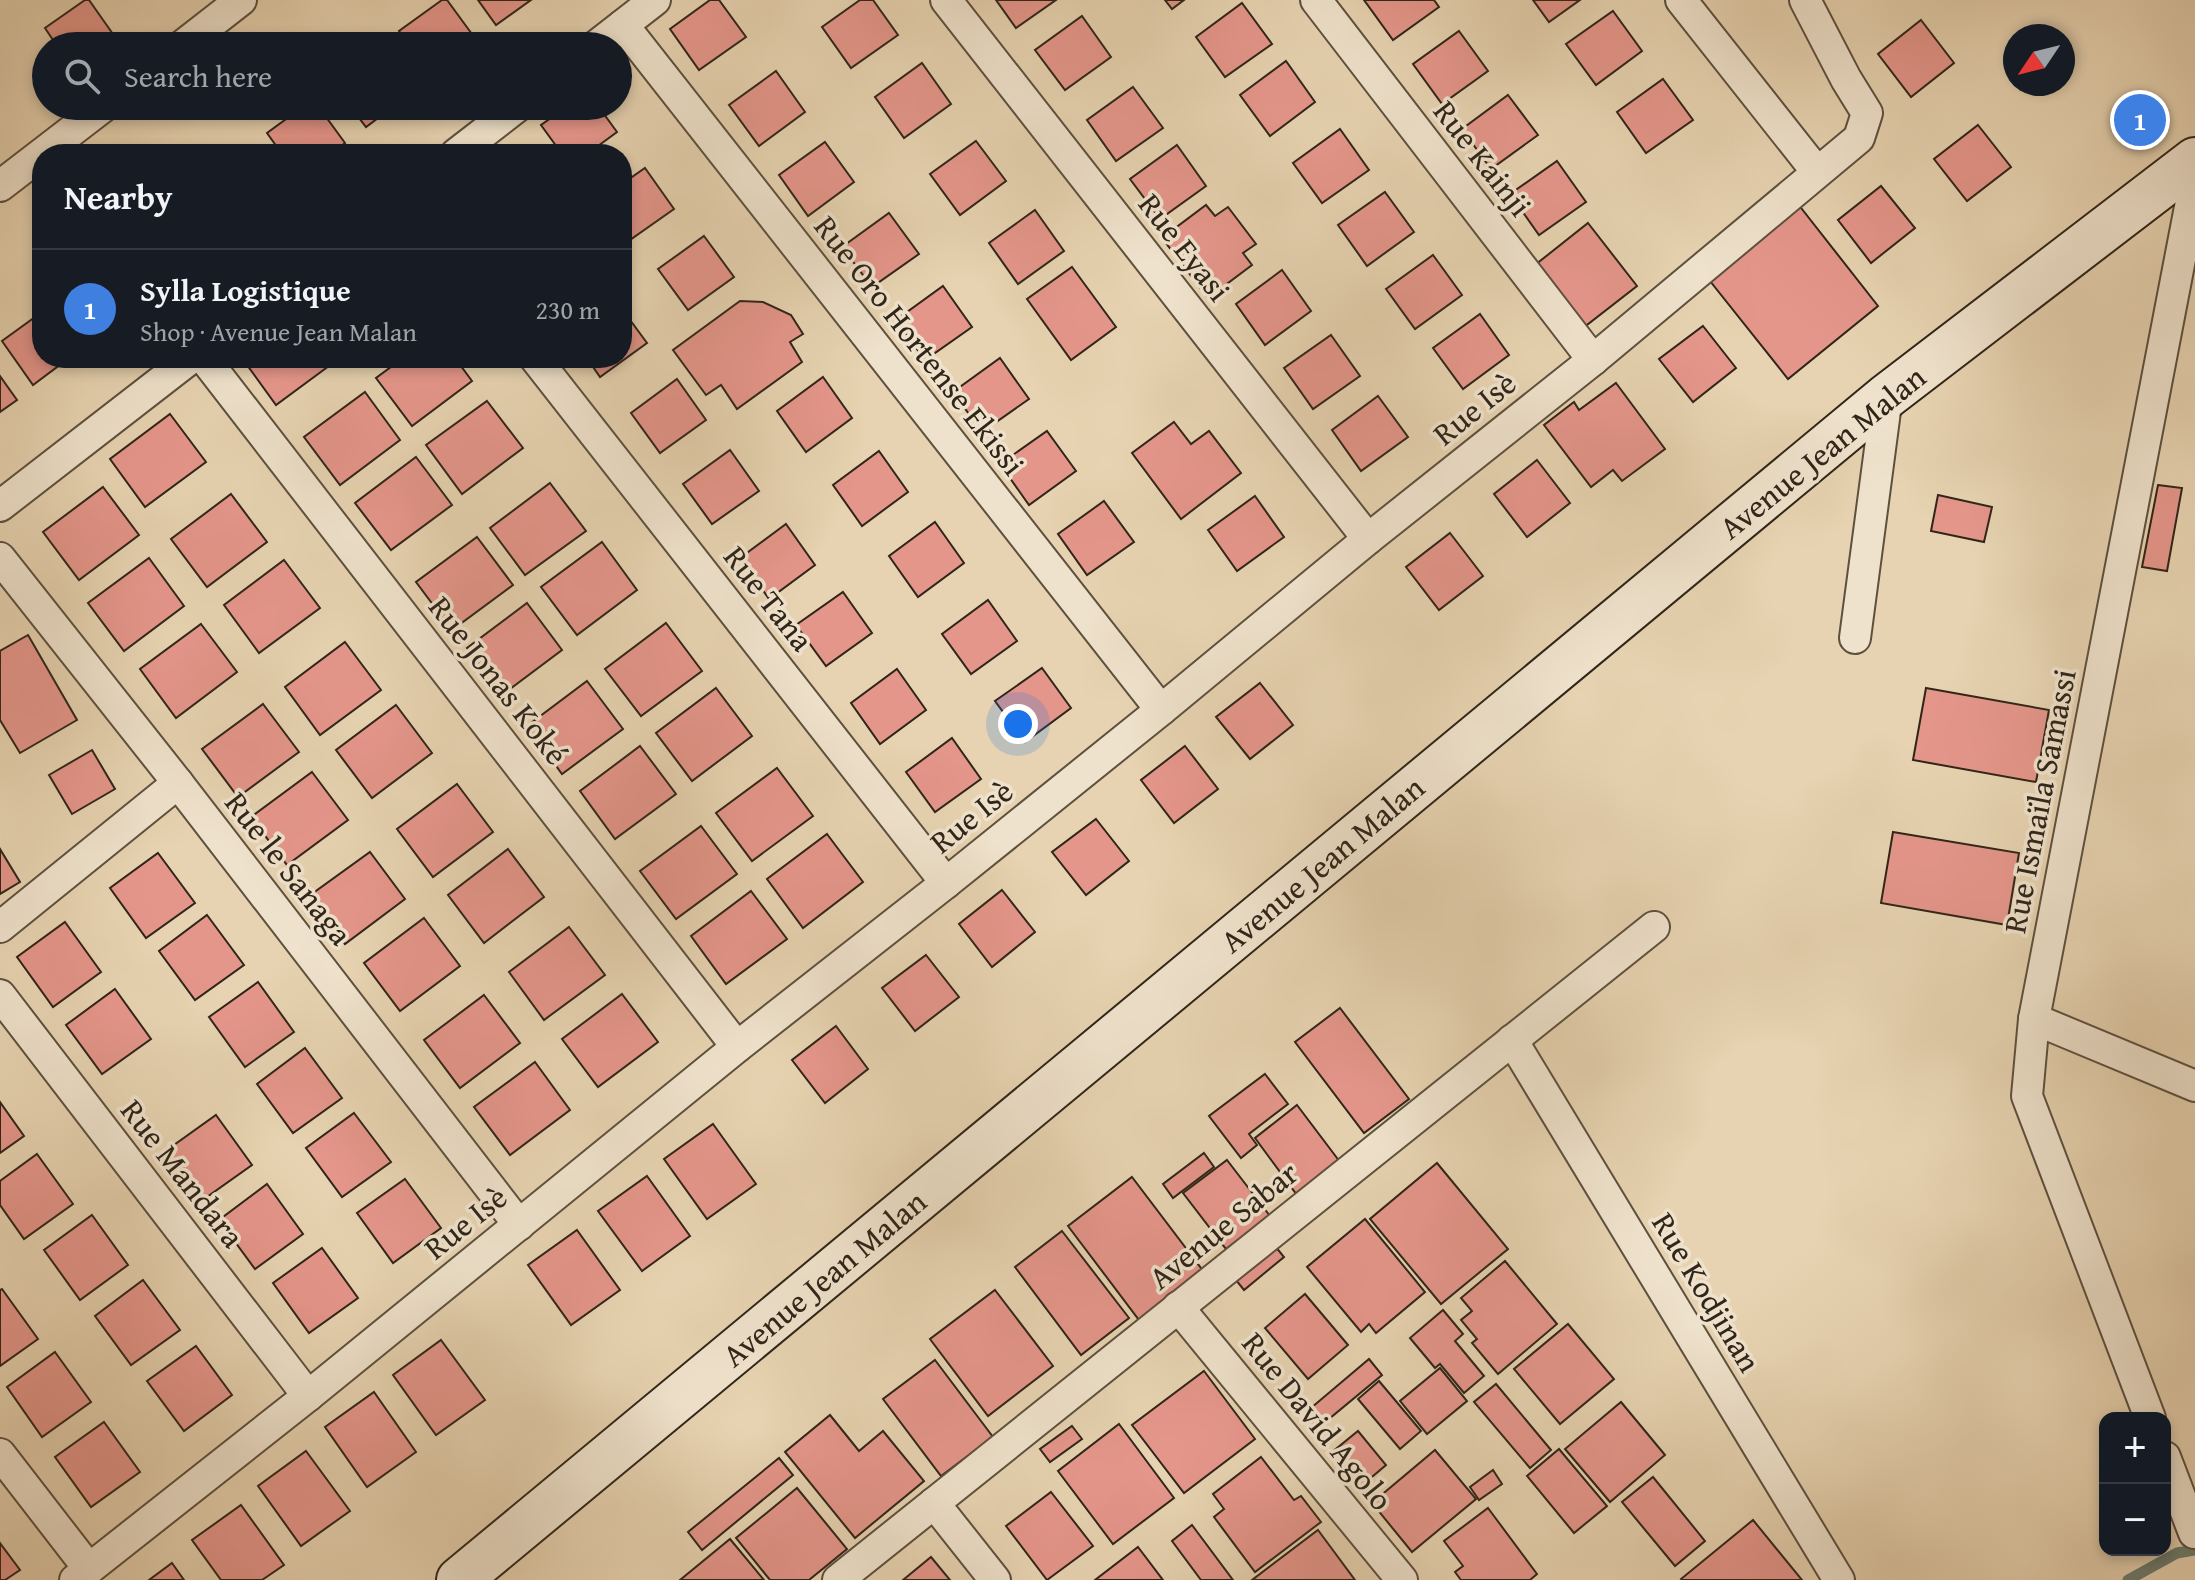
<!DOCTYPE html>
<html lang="en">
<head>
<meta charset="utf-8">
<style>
  :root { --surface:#171b24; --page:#242831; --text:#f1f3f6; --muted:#9ea1a6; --line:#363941; --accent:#d93025 }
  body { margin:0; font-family:"Gentium Book Plus",serif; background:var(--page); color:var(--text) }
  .controls { position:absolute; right:24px; bottom:24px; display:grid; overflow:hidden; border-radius:16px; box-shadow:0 4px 12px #0003 }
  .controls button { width:72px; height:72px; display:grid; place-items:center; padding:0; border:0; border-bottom:2px solid var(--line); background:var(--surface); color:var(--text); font:40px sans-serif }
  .compass { position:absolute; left:2003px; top:24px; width:72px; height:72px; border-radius:50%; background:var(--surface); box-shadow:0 4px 12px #0003; rotate:235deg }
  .you { position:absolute; left:1018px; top:724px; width:28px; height:28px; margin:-20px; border:6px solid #fff; border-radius:50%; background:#1a73e8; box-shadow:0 0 0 12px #1a73e833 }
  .badge { display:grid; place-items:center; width:52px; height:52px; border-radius:50%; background:var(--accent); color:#fff; font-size:26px; font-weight:700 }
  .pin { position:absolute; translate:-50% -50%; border:4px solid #fff; box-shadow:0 2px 8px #0006 }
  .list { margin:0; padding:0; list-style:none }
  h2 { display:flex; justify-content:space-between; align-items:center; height:104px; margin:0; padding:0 32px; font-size:34px }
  h2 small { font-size:26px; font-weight:400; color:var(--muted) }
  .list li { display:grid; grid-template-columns:52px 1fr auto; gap:24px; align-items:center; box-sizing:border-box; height:120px; padding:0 32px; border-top:2px solid var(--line) }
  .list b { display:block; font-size:30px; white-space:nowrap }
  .list p { margin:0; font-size:26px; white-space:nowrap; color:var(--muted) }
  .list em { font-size:26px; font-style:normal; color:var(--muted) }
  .icon { flex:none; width:44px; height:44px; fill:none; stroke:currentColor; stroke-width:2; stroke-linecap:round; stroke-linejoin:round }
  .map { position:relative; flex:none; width:2195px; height:1580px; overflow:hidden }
  .search { position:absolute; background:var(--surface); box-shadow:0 4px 12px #0003; left:32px; top:32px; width:600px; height:88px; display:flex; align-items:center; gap:20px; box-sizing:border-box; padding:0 28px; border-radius:44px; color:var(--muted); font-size:30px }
  .panel { position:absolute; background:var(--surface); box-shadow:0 4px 12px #0003; left:32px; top:144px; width:600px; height:224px; border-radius:32px }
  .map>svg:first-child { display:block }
</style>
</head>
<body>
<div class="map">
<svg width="2195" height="1580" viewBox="0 0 2195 1580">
  <rect width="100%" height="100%" fill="#e7d3b1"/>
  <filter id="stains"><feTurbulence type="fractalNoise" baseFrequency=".0025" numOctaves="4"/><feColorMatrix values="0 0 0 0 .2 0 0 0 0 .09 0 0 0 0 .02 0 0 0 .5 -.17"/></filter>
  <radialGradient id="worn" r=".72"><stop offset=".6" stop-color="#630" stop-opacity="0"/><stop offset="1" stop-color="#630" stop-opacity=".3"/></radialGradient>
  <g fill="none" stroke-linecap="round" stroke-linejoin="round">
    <path stroke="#6d7d70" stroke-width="11" d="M2128,1580L2177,1553L2195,1550"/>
  </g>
  <g fill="#e5968b" stroke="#2f2519" stroke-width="2">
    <path d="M85,0H89L115,37L103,46H57L45,28Z"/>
    <path d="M442,0H447L477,41L470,46H410L399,31Z"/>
    <path d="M478,0H531L496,25Z"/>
    <path d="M710,0H719L746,37L699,70L670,29Z"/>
    <path d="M860,0H873L898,35L851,68L822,27Z"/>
    <path d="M996,0H1056L1016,28Z"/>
    <path d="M1165,0H1184L1172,9Z"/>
    <path d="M1364,0H1434L1439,7L1393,40Z"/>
    <path d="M1533,0H1580L1549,22Z"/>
    <path d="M1242,3L1272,44L1225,77L1196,37Z"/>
    <path d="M1613,11L1642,51L1596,85L1566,44Z"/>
    <path d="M1082,16L1111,57L1065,90L1035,50Z"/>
    <path d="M1921,20L1954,63L1911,97L1878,54Z"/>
    <path d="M1459,31L1488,71L1442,104L1413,64Z"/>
    <path d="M1286,61L1315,102L1270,136L1240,95Z"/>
    <path d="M922,63L951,104L904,138L875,97Z"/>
    <path d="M776,71L805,112L759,146L729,105Z"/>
    <path d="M1663,79L1693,120L1646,153L1617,112Z"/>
    <path d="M1133,87L1163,128L1116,161L1087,120Z"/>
    <path d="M1508,95L1538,135L1491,169L1462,129Z"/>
    <path d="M304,106H318L345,143L330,154H282L267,133Z"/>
    <path d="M350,106H394L366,127Z"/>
    <path d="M568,106H598L617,132L587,154H562L541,125Z"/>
    <path d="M1978,125L2011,167L1967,201L1934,159Z"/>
    <path d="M1340,129L1369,170L1322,203L1293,163Z"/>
    <path d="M976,141L1006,181L960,215L930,174Z"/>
    <path d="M825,142L854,182L808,216L779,175Z"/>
    <path d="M1177,145L1206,186L1160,219L1130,179Z"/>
    <path d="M1557,161L1586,202L1539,235L1510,194Z"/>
    <path d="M645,168L674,209L627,242L622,235V184Z"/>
    <path d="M1881,186L1915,228L1871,263L1838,220Z"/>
    <path d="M1385,192L1414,232L1367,266L1338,225Z"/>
    <path d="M1798,204L1878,306L1788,379L1706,276Z"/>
    <path d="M1206,205L1215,216L1228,207L1256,244L1243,253L1252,265L1208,298L1162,238Z"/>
    <path d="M1035,210L1064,251L1018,284L989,243Z"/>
    <path d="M889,213L919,254L872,287L842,247Z"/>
    <path d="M1588,223L1637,286L1583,328L1535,265Z"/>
    <path d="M704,236L734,277L688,310L658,269Z"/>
    <path d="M1433,255L1462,295L1415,329L1386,289Z"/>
    <path d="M1072,267L1116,327L1071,360L1027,299Z"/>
    <path d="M1282,270L1311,311L1265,345L1236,304Z"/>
    <path d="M943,286L972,327L925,360L896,320Z"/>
    <path d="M740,301L763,302L791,315L803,334L790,342L802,362L737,409L721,385L706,395L673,350Z"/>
    <path d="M622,309L647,343L600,377L587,358H622Z"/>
    <path d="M42,312V358H69L33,385L2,341Z"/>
    <path d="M1480,314L1509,355L1463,389L1433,348Z"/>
    <path d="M1703,326L1736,368L1693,402L1659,359Z"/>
    <path d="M1331,335L1360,376L1313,409L1284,368Z"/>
    <path d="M242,358H336L337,360L276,405Z"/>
    <path d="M403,358H455L472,381L412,426L376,378Z"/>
    <path d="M1000,358L1029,399L982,432L953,392Z"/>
    <path d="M0,376L17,400L0,412Z"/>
    <path d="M823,377L852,418L806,452L777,411Z"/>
    <path d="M677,379L706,420L660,453L631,413Z"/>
    <path d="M1616,383L1665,449L1622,481L1613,470L1591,487L1544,425L1574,402L1579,410Z"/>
    <path d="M365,392L400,440L340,485L304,437Z"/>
    <path d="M1378,396L1408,437L1361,471L1332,430Z"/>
    <path d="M487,401L523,448L462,494L426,445Z"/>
    <path d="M170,414L206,462L145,507L110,459Z"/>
    <path d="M1174,422L1191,444L1209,431L1241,473L1181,519L1132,453Z"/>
    <path d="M1047,431L1076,471L1029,505L1000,464Z"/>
    <path d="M730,450L759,491L712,524L683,484Z"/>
    <path d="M879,451L908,492L862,526L833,485Z"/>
    <path d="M416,457L452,505L391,550L355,503Z"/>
    <path d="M1537,460L1570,503L1527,537L1494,494Z"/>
    <path d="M550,483L586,531L525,575L490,528Z"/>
    <path d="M2158,485L2182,488L2167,571L2142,567Z"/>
    <path d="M103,487L139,535L79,580L43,532Z"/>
    <path d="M231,494L267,542L207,587L171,539Z"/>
    <path d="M1938,495L1992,507L1984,542L1931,531Z"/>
    <path d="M1255,496L1284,537L1237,571L1208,530Z"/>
    <path d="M1104,501L1134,542L1087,575L1058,534Z"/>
    <path d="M935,522L964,563L918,597L889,556Z"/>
    <path d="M786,524L815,565L769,599L740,558Z"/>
    <path d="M1450,533L1483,576L1439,610L1406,567Z"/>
    <path d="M477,537L513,585L452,630L416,582Z"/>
    <path d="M602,542L637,590L577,635L541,587Z"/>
    <path d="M149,558L184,606L124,651L88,603Z"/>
    <path d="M284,560L320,608L259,653L224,605Z"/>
    <path d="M843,592L872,633L826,666L796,625Z"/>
    <path d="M988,600L1017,641L971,674L942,634Z"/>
    <path d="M527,603L562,650L502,695L467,648Z"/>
    <path d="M666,623L702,671L641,716L605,669Z"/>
    <path d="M201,624L237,672L176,718L140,669Z"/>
    <path d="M28,635L77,720L20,753L0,720V651Z"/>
    <path d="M345,642L381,690L320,735L285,687Z"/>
    <path d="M1042,668L1071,708L1025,742L995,701Z"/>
    <path d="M897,669L926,710L880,744L851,703Z"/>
    <path d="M587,681L623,729L562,774L527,726Z"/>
    <path d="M1260,683L1293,725L1250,759L1216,717Z"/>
    <path d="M716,688L752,736L692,781L656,733Z"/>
    <path d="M1926,688L2049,710L2036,782L1913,760Z"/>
    <path d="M263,704L299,752L238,797L202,749Z"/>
    <path d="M396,705L432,753L372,798L336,750Z"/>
    <path d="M952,738L981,779L935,812L906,772Z"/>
    <path d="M640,746L676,794L615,839L580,791Z"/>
    <path d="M1185,746L1218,789L1174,823L1141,780Z"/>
    <path d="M92,750L115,789L72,814L49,775Z"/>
    <path d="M777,768L813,816L752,861L716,813Z"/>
    <path d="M312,772L348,820L287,865L251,817Z"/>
    <path d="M457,784L493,832L433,877L397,829Z"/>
    <path d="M1096,819L1129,861L1086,895L1052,852Z"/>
    <path d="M701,826L737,874L676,919L640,871Z"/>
    <path d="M1893,832L2019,853L2007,925L1881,903Z"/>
    <path d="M827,834L863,882L803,928L767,879Z"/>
    <path d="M0,849L20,882L0,894Z"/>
    <path d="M508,849L544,897L484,943L448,895Z"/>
    <path d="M370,852L405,899L345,944L309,896Z"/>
    <path d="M158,853L195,903L146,938L110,888Z"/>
    <path d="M1002,890L1035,932L992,967L959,924Z"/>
    <path d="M751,891L787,939L726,984L691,936Z"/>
    <path d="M207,915L244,965L195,1000L159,951Z"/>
    <path d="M424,918L460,966L400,1011L364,963Z"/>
    <path d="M65,922L101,972L53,1007L17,957Z"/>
    <path d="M569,927L605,975L544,1020L509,972Z"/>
    <path d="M926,955L959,997L915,1031L882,988Z"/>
    <path d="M258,982L294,1032L245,1067L209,1017Z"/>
    <path d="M115,989L151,1039L102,1074L66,1025Z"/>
    <path d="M622,994L658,1042L598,1087L562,1039Z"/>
    <path d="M484,995L520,1043L460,1088L424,1040Z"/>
    <path d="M1340,1008L1409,1099L1364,1133L1295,1042Z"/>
    <path d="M836,1026L868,1069L825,1103L792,1060Z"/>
    <path d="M305,1048L342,1098L293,1133L257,1084Z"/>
    <path d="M535,1062L570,1110L510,1155L474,1107Z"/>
    <path d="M1265,1074L1288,1104L1249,1134L1257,1145L1241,1158L1209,1116Z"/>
    <path d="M0,1102L24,1136L0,1153Z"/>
    <path d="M1297,1105L1340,1162L1297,1195L1255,1138Z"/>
    <path d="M354,1113L391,1162L342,1197L306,1148Z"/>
    <path d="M216,1115L252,1165L204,1199L167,1150Z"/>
    <path d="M713,1124L756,1184L707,1219L664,1159Z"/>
    <path d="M1204,1153L1214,1167L1173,1198L1163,1184Z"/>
    <path d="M37,1154L73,1204L24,1239L0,1205V1181Z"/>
    <path d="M1227,1160L1270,1216L1226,1249L1183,1193Z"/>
    <path d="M1437,1163L1508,1249L1441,1304L1370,1219Z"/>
    <path d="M647,1176L690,1236L642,1271L598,1211Z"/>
    <path d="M1132,1177L1204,1272L1139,1320L1068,1226Z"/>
    <path d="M405,1179L441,1228L393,1263L357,1213Z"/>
    <path d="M267,1184L303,1234L255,1269L219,1220Z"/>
    <path d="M92,1215L128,1265L80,1300L44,1250Z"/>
    <path d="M1365,1219L1425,1292L1376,1333L1369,1324L1361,1332L1307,1267Z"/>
    <path d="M577,1230L620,1290L571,1325L528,1265Z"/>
    <path d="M1062,1231L1129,1318L1081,1355L1015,1267Z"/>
    <path d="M1275,1246L1284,1257L1244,1290L1235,1279Z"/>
    <path d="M322,1248L358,1298L309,1333L273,1283Z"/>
    <path d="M1505,1261L1557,1324L1498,1374L1472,1343L1477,1339L1461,1320L1472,1311L1461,1298Z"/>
    <path d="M143,1280L180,1330L131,1365L95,1316Z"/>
    <path d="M2,1289L38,1339L0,1366V1290Z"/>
    <path d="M995,1290L1053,1366L988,1416L930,1339Z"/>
    <path d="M1305,1294L1348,1345L1308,1379L1265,1328Z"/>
    <path d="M1443,1310L1463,1334L1455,1341L1484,1376L1464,1393L1440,1364L1435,1368L1410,1338Z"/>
    <path d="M1568,1324L1614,1379L1560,1424L1514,1369Z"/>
    <path d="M441,1340L485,1400L436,1435L393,1375Z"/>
    <path d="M196,1346L232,1395L184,1431L147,1381Z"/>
    <path d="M55,1352L91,1402L42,1437L7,1387Z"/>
    <path d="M1369,1359L1382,1375L1318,1428L1305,1413Z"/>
    <path d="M935,1360L993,1437L941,1476L883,1399Z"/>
    <path d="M1440,1368L1467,1401L1427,1434L1400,1401Z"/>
    <path d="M1204,1371L1255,1439L1184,1493L1132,1425Z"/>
    <path d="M1379,1381L1421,1431L1400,1449L1358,1399Z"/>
    <path d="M1496,1384L1551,1450L1530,1468L1474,1402Z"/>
    <path d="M374,1392L416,1452L367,1487L325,1427Z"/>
    <path d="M1621,1402L1665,1455L1610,1502L1565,1449Z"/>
    <path d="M830,1415L859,1451L883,1431L924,1481L855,1538L785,1452Z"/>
    <path d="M104,1422L140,1472L91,1507L55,1457Z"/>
    <path d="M1119,1424L1174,1498L1113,1544L1058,1471Z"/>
    <path d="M1072,1426L1082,1439L1050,1462L1040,1449Z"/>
    <path d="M1358,1431L1386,1465L1360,1487L1331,1453Z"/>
    <path d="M1559,1449L1607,1506L1574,1533L1527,1476Z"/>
    <path d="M1435,1450L1476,1499L1412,1552L1372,1503Z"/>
    <path d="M306,1451L350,1511L301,1546L258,1486Z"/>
    <path d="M1261,1457L1294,1500L1301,1496L1321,1522L1255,1572L1214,1517L1224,1509L1213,1494Z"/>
    <path d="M779,1458L793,1475L702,1550L688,1532Z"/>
    <path d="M1493,1470L1502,1484L1479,1500L1470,1487Z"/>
    <path d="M1653,1477L1705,1541L1675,1566L1622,1502Z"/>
    <path d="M797,1488L847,1549L809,1580H770L736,1538Z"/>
    <path d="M1051,1492L1093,1546L1047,1580L1006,1526Z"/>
    <path d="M241,1505L284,1565L262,1580H221L192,1540Z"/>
    <path d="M1488,1508L1537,1574L1530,1580H1461L1455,1572L1463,1566L1444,1541Z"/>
    <path d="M1753,1520L1802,1580H1682L1681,1579Z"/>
    <path d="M1192,1525L1233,1580H1201L1172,1541Z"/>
    <path d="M1318,1530L1355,1580H1252Z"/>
    <path d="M730,1539L764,1580H680Z"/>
    <path d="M0,1543L20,1570L5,1580H0Z"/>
    <path d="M1138,1547L1163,1580H1095Z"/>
    <path d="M931,1557L950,1580H903Z"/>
    <path d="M172,1563L184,1580H149Z"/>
  </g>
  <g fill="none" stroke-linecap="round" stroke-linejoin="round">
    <defs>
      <g id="street">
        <path d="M946,0L1368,539"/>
        <path d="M1316,0L1593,360"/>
        <path d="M1681,0L1817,172"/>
        <path d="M623,25L1161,710"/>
        <path d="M182,46L241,0"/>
        <path d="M596,46L655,0"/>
        <path d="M456,154L518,106"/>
        <path d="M0,186L104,106"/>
        <path d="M204,358L737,1047"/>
        <path d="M535,358L946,883"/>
        <path d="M0,506L191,358"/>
        <path d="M0,558L178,783L519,1225"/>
        <path d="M1855,638L1887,396"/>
        <path d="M0,927L178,783"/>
        <path d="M0,995L308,1396"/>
        <path d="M2034,1019L2195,1086"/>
        <path d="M1512,1040L1839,1580"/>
        <path d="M1178,1307L1402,1580"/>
        <path d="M2150,1418L2027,1096L2034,1019L2195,181"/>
        <path d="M0,1454L89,1569"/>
        <path d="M2165,1457L2194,1533"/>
        <path d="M934,1503L995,1580"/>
        <path d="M75,1580L308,1396L737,1047L946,883L1161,710L1368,539L1593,360L1859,138L1867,113L1846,79L1805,0"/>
        <path d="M838,1580L1654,927"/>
      </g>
      <path id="secondary" d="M459,1580L1887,396L2195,160"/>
    </defs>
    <use href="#street" stroke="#5d503f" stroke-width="34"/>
    <use href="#secondary" stroke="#2f2519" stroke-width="48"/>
    <use href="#street" stroke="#efe2cc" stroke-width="30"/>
    <use href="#secondary" stroke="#efe2cc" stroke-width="44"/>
  </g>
  <g text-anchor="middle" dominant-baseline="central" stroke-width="7" stroke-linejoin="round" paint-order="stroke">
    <g font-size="32" fill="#2f2519" stroke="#efe2cc">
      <text transform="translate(1483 158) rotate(52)">Rue Kainji</text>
      <text transform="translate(1185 247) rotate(52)">Rue Eyasi</text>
      <text transform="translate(920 345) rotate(52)">Rue Oro Hortense Ekissi</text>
      <text transform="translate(1474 408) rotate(-39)">Rue Isè</text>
      <text transform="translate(1822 452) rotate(-39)">Avenue Jean Malan</text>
      <text transform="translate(769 598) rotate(52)">Rue Tana</text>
      <text transform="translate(499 680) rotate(52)">Rue Jonas Koké</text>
      <text transform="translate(2039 801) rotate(-79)">Rue Ismaïla Samassi</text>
      <text transform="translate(971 816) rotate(-39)">Rue Isè</text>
      <text transform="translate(1322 864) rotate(-40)">Avenue Jean Malan</text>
      <text transform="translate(289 868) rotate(52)">Rue le Sanaga</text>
      <text transform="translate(183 1173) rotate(52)">Rue Mandara</text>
      <text transform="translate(465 1222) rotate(-39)">Rue Isè</text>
      <text transform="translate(1223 1225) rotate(-39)">Avenue Sabar</text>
      <text transform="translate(824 1278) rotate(-40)">Avenue Jean Malan</text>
      <text transform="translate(1707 1292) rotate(59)">Rue Kodjinan</text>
      <text transform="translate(1318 1421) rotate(51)">Rue David Agolo</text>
    </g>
  </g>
  <rect width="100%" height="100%" filter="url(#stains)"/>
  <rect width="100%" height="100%" fill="url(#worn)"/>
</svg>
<div class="controls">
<button>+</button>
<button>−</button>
</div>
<svg class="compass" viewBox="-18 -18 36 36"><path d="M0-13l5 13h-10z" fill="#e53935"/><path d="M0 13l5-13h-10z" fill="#9ea1a6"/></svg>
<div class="you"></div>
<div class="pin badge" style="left:2140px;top:120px;background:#3f7fe0">1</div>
<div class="search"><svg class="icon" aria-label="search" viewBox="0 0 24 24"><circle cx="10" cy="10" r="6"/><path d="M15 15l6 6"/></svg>Search here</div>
<section class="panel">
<h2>Nearby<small></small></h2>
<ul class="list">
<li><span class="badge" style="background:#3f7fe0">1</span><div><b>Sylla Logistique</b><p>Shop · Avenue Jean Malan</p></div><em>230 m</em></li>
</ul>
</section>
</div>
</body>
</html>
